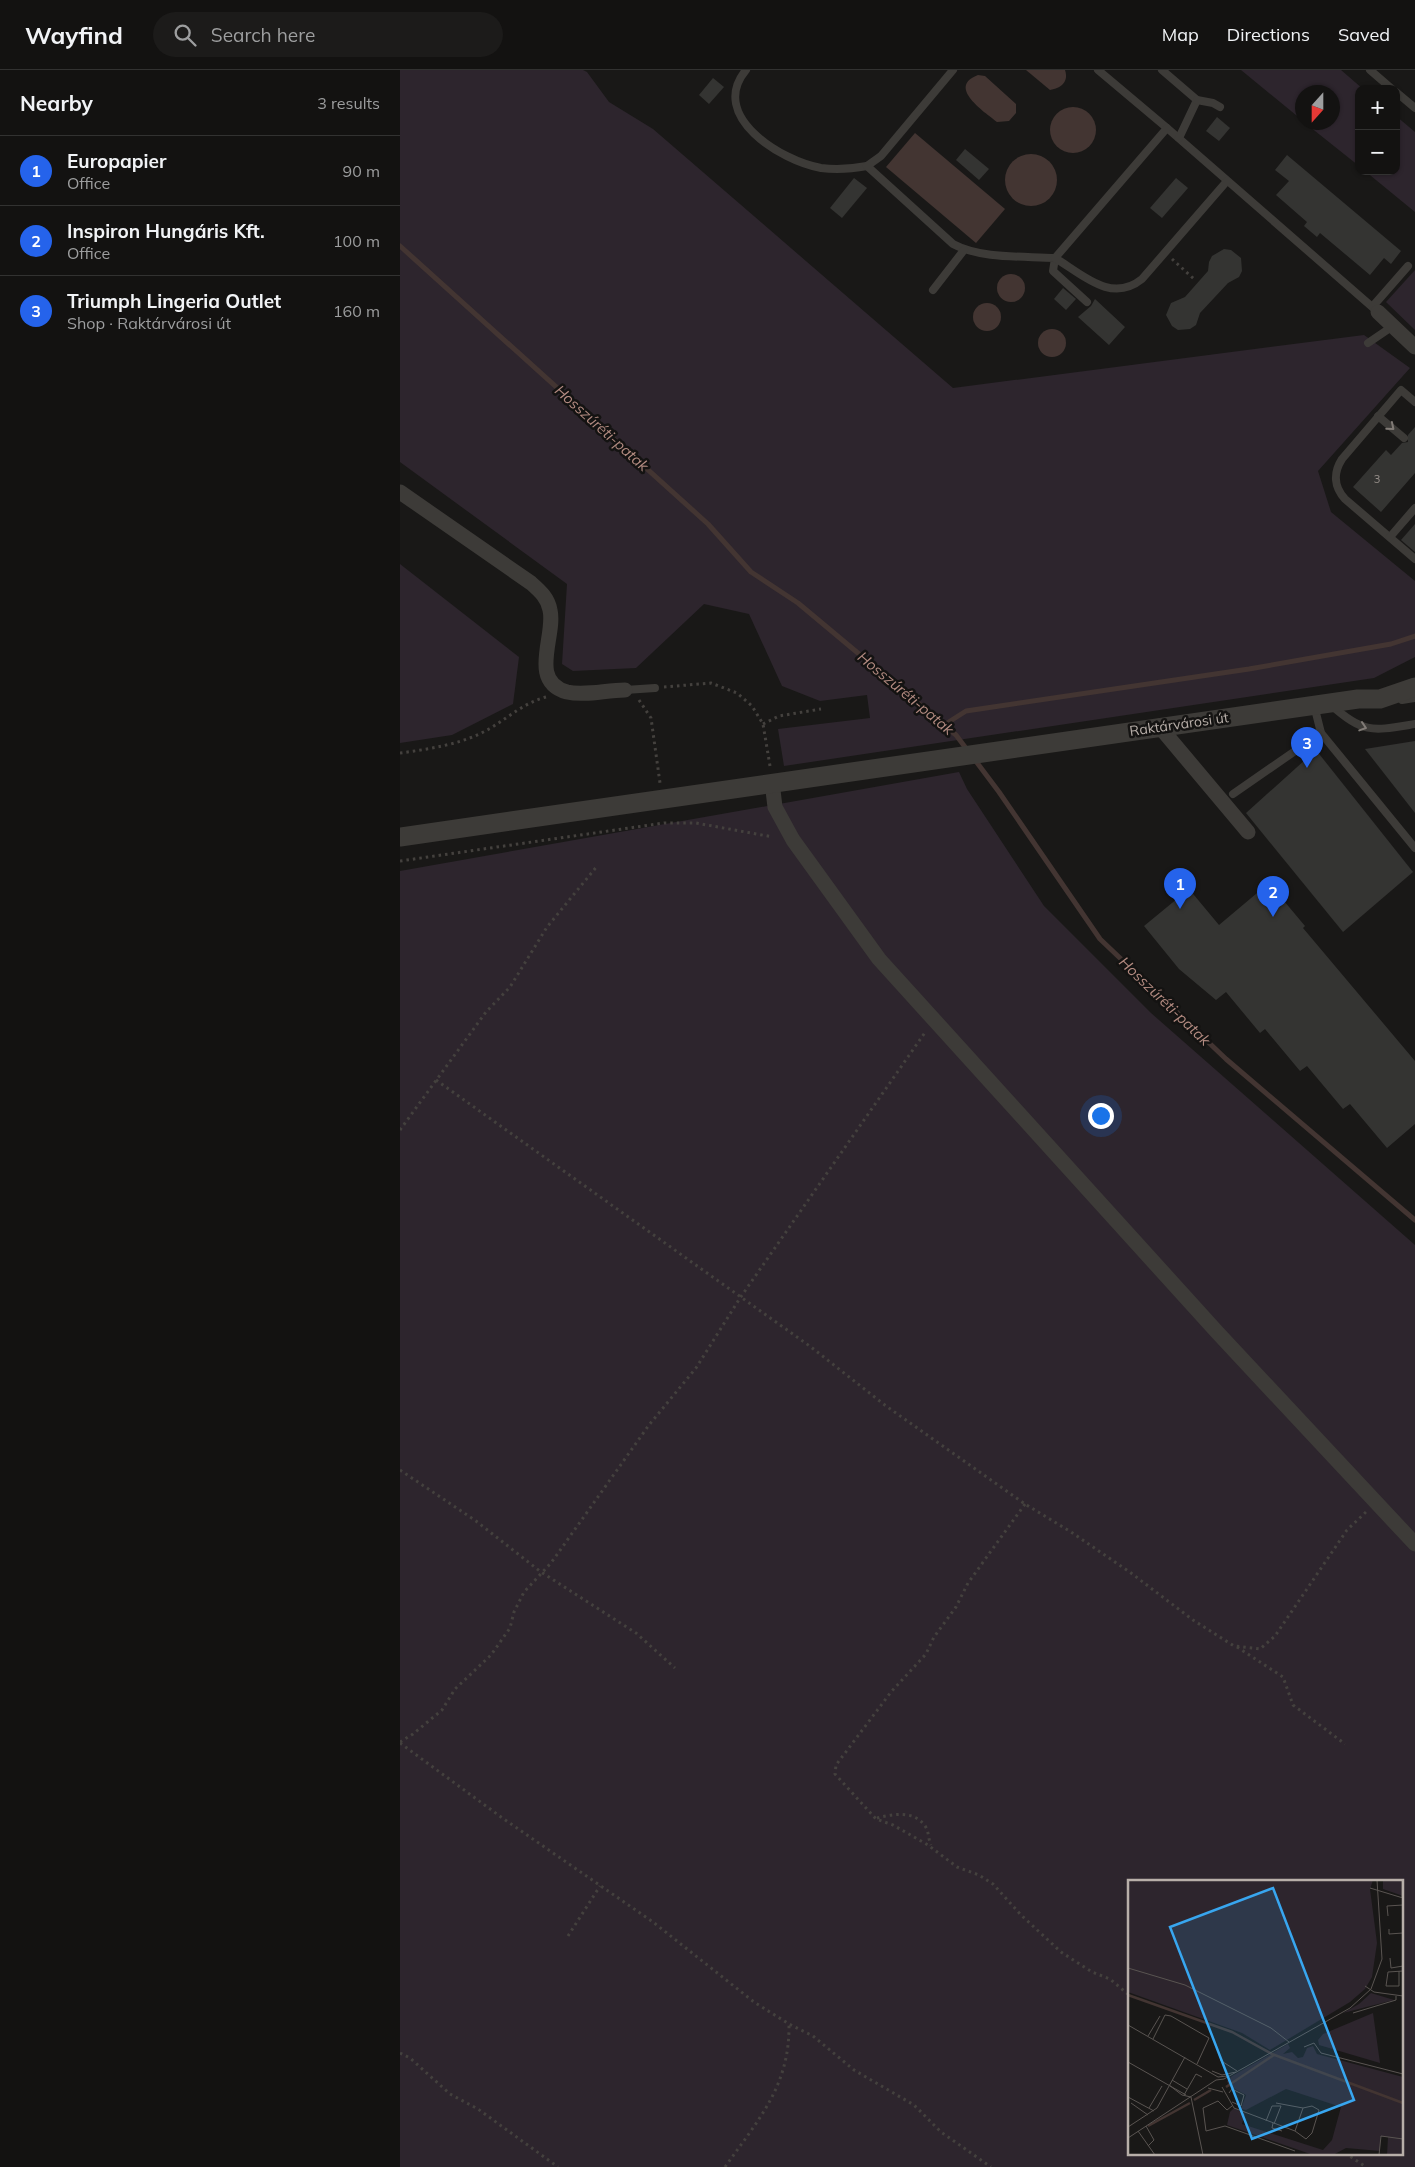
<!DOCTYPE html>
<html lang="en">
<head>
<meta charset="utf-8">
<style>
  :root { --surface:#131211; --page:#1c1b1a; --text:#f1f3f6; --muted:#9d9e9f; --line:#323231; --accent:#2563eb }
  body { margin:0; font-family:Mulish,sans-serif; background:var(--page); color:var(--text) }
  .controls { position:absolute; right:15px; top:15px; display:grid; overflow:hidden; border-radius:10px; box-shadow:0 1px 4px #0004 }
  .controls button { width:45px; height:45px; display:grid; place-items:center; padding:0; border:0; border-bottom:1px solid var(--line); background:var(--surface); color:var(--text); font:25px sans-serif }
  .compass { position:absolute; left:895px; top:15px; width:45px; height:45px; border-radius:50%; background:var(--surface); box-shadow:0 1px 4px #0004; rotate:201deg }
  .you { position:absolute; left:700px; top:1045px; width:18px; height:18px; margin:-12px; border:4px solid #fff; border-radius:50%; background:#1a73e8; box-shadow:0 0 0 8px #1a73e833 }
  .badge { display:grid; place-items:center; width:32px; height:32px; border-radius:50%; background:var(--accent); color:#fff; font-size:16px; font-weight:700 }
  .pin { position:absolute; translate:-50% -41px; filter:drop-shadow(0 1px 2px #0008) }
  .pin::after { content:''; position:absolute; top:26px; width:18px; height:15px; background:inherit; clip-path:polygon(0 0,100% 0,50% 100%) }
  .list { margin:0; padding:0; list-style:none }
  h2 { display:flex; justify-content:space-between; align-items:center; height:65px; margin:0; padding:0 20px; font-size:21px }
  h2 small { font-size:16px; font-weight:400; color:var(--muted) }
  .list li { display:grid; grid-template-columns:32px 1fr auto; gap:15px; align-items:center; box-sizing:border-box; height:70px; padding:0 20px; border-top:1px solid var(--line) }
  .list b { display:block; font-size:19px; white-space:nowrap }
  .list p { margin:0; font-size:16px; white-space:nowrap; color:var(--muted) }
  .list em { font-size:16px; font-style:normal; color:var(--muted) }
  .icon { flex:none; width:28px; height:28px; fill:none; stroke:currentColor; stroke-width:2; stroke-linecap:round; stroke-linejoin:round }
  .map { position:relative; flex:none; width:1015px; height:2097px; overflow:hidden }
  header { display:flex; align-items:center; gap:30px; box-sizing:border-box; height:70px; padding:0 25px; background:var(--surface); border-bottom:1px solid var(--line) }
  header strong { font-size:24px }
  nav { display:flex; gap:28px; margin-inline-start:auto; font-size:18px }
  .search { width:350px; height:45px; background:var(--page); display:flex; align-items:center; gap:12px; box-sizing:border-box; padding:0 18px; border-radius:28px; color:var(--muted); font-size:19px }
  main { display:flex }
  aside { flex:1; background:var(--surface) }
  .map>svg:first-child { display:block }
</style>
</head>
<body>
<header>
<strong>Wayfind</strong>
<div class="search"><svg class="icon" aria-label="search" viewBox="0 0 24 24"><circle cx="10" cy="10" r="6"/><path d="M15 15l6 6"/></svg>Search here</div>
<nav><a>Map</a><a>Directions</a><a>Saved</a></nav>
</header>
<main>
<aside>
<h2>Nearby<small>3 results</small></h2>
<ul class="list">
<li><span class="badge">1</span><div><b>Europapier</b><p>Office</p></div><em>90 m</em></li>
<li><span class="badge">2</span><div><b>Inspiron Hungáris Kft.</b><p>Office</p></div><em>100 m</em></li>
<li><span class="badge">3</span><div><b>Triumph Lingeria Outlet</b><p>Shop · Raktárvárosi út</p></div><em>160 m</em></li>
</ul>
</aside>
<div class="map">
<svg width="1015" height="2097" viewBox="0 0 1015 2097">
  <rect width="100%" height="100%" fill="#191817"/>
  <g fill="#2d252d" fill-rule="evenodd">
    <path d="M0,0H183L187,2L209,32L253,59L553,318L964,265L1010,298L918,401L931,442L1015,511V587L974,608L384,696L378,659L470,648L467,625L420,631L382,616L349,544L304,534L236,598L173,601L162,594L167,514L0,392Z"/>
    <path d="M841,0H941L963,19H959V96L905,53L932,52V22H902V50Z"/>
    <path d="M996,46L1015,62V142L965,101H996Z"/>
    <path d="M1015,200V260L986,232Z"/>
    <path d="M0,494L119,587L113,634L52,665L0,673Z"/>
    <path d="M559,702L567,719L644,836L751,943L1015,1175V2097H0V801ZM729,1811H1001V2083H729Z"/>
  </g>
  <g fill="#433532">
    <path d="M626,0H665C669,12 661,18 650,20Z"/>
    <path d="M578,5L585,6L616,34V43L609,51L597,52C585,42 546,17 578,5Z"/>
    <circle cx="673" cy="60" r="23"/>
    <path d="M515,63L605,139L576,173L486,97Z"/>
    <circle cx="631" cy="110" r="26"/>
    <circle cx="611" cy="218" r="14"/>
    <circle cx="587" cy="247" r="14"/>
    <circle cx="652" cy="273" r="14"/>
  </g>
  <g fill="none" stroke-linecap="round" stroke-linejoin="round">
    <g stroke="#433532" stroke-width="5">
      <path d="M0,176L308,454L351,502L398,533L556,665L568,681"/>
      <path d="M544,655L566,641L849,599L991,574L1015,566"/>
      <path d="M575,690L599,722L700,869L826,989L1015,1150"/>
    </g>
  </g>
  <g fill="#343432">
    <path d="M313,8L324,17L309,34L299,25Z"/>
    <path d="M817,47L830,58L819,71L806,61Z"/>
    <path d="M565,79L589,99L579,110L556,90Z"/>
    <path d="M887,85L1001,181L991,194L984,188L970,205L920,163L917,167L904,156L907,152L876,125L889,111L875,100Z"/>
    <path d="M454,108L467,118L442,148L430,138Z"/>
    <path d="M776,108L788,118L762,148L750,138Z"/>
    <path d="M824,179L831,180L841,188L842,201L839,207L828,213L800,243L796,255L790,259L778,260L772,256L766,245L771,233L785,227L808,201L809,192L812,186Z"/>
    <path d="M663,218L676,229L666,240L654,229Z"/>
    <path d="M695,229L725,257L709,275L678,247L691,236Z"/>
    <path d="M1015,357V403L981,442L953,417L986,380L991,385L1002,373L1008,372V365Z"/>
    <path d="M1015,454V482L1001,470Z"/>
    <path d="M1015,671V743L965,679Z"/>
    <path d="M916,680L1013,802L943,862L846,743Z"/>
    <path d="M869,813L905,856L903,858L1015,991V1054L987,1078L950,1034L943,1039L907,996L900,1001L865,959L860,963L826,922L816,930L779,899L744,856L789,819L819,855Z"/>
  </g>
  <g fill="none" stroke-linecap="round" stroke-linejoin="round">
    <g stroke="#44413e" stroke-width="3" stroke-dasharray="2.5 4" stroke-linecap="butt">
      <path d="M772,189L794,209"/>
      <path d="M264,617L311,613L337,623L352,636L363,654L370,696"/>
      <path d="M239,630L251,648L260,713"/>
      <path d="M363,654L379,646L421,639"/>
      <path d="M0,683C30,679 63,674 89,659C109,647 124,633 146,627"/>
      <path d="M0,791L264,753H296L373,767"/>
      <path d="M36,1010L411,1277L486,1336L625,1434L671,1462L731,1503L793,1550L834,1576L860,1579L875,1566L947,1460L966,1442"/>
      <path d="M0,1060L86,942L110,917L147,857L198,795"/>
      <path d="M0,1400L76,1451L141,1502L236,1563L275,1598"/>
      <path d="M625,1434L568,1513L556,1537L534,1567L526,1584L491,1622L436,1695L435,1704L476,1749L493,1755L528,1775L557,1797L579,1805L593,1814L621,1845L661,1882L692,1902L710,1909L729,1925"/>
      <path d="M837,1577L883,1607L893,1635L945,1674"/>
      <path d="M0,1672L13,1664L42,1640L55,1619L91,1585L110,1558L114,1542L124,1522L151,1493L249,1355L296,1298L340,1228L526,961"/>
      <path d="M0,1673L101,1747L253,1852L354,1932L389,1954L413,1966L454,2000L514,2035L541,2062L591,2097"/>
      <path d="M477,1748C493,1744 514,1740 525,1756C529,1761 528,1769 531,1775"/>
      <path d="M168,1866L200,1816"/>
      <path d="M0,1983L10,1988L50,2024L78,2039L158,2097"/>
      <path d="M945,2083L966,2097"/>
      <path d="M325,2097C358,2050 390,2016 389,1954"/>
    </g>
    <g stroke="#3d3b38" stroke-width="8">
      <path d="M346,0C308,46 381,91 421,98C437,100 451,99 467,96"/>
      <path d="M553,0L481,86L467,96L553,174C581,189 623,186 655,188L653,201L687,232"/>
      <path d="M698,0L767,58L978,242"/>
      <path d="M762,0L797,30L779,68"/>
      <path d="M970,0L992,19"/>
      <path d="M996,22L1015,38"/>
      <path d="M797,30L813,33L820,37"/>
      <path d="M767,58L655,188C682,204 711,234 742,209L827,111"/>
      <path d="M533,220L564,180"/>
      <path d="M973,236L1008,196"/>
      <path d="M968,273L993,256"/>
      <path d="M1015,332L1001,320L942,389C933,403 934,417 945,429L1015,489"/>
      <path d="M978,346L1004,368"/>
      <path d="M990,467L1015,438"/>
      <path d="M225,620L255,618"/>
      <path d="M1002,630L1015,628"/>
      <path d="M914,635L921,663L1015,778"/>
      <path d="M931,635C964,664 972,661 1015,654"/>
      <path d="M833,724L921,663"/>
    </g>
    <g stroke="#3d3b38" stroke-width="15">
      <path d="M978,242L1015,277"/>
      <path d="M0,422L131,513C140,521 148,528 150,540C156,566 128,611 167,622C185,626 206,620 225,620"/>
      <path d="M759,656L848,762"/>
      <path d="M372,712L375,737L393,770L479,889L817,1262L1015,1474"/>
    </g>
    <path stroke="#3d3b38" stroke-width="19" d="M0,767L958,629H980L1015,617"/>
  </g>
  <defs><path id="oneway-chevron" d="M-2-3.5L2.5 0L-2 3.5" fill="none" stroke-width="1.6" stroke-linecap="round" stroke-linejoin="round" transform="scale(1.25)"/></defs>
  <g stroke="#817b76">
    <use href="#oneway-chevron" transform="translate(991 357) rotate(40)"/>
    <use href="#oneway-chevron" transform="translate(963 657) rotate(18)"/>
  </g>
  <g text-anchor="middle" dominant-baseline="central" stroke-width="5" stroke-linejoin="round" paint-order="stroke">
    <g font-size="11" fill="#97908b">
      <text x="977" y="409">3</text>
    </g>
    <g font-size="14" fill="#b8afa9" stroke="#141312">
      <text transform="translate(779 654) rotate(-8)">Raktárvárosi út</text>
    </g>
    <g font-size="15" font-style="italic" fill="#b38b81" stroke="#141312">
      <text transform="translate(202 358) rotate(42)">Hosszúréti-patak</text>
      <text transform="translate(506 623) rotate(40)">Hosszúréti-patak</text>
      <text transform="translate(765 931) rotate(44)">Hosszúréti-patak</text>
    </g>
  </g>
  <g transform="translate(728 1810)">
    <rect width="275" height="275" fill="#191817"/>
    <path d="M0,0H245L242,9L249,63L244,97L237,109L222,122L142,170L114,153L0,112ZM255,0H275V16L255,9ZM243,113L266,120L215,133L231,124ZM245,133L252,183L191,165L190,160L195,154ZM160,164L162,168L155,174L164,172L170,178L175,177L179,168L185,166L189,174L275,197V275H259L260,257H252V271L218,268L205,275H185L99,245L102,232L106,228L117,234L114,244L195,270L204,260L213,227L158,209L118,230L113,229L118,215L101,206L99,201L104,196Z" fill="#2d252d"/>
    <path fill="none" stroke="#433532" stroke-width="2.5" d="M0,115L104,152L144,174L275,223M98,207L146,175M66,220L83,210M20,246L62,223"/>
    <path fill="none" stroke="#595451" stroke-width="1" d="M242,8L275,18M274,17V0M260,36L259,26L275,25M261,49V54L275,53M262,78L263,88L275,86M0,88L57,105L143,148L161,162M271,91V106H258L260,92L275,91M237,106L246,112L275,116M243,109L254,79L249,0M225,133L268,120V116M0,145L90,197L99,196M20,156L32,136M25,159L37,135L43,136L81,158L69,184M176,167L186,163L193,173L275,194M92,180L109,191M0,182L58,215M84,191L94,195L108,192M44,200L59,209M41,205L54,215L63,217M94,207L106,228L167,251L175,228L148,223M80,208L95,212M101,213L104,209L116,215L113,226L104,222M56,215L68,194L74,197M0,217L26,231M63,217L75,275M3,223L20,235M104,226L99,230L90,221L75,228L78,251L97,246L167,271M21,228L34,206M138,241L144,226H153L146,244M145,243L144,248L154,251M18,246L26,260L20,266M0,247L29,228L57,177M10,251L27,275M167,251L178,259L184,253L191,230L184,226L175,228M0,258L88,200L96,199L222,128L243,109M251,275L253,256L275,259"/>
    <path fill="#38a6ef" fill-opacity="0.15" stroke="#38a6ef" stroke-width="2.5" d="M145,8L226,220L124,259L42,47Z"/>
    <rect width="275" height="275" fill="none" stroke="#b8afa9" stroke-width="2.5"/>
  </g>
</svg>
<div class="controls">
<button>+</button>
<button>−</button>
</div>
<svg class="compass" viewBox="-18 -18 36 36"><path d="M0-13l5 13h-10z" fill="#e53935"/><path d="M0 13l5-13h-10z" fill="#9d9e9f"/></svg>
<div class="you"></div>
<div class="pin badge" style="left:780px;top:839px">1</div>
<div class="pin badge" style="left:873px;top:847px">2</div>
<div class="pin badge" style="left:907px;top:698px">3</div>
</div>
</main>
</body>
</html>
